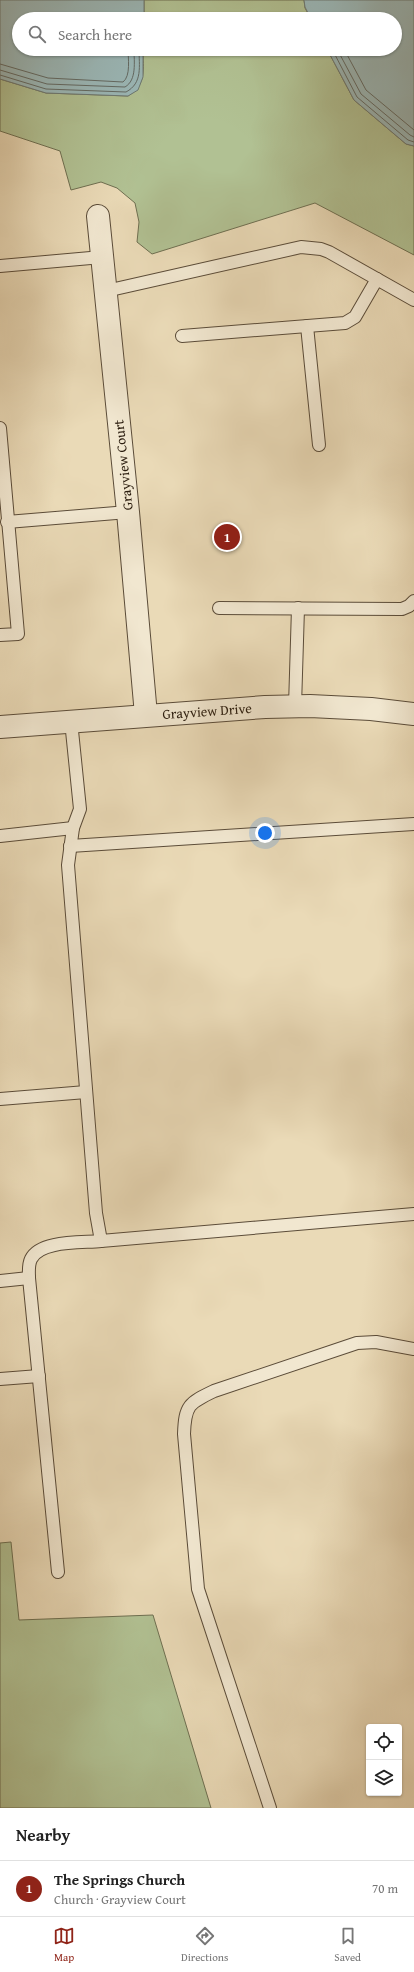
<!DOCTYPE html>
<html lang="en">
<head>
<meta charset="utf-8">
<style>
  :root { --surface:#fff; --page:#f6f6f6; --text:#222; --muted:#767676; --line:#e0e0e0; --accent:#8f2418 }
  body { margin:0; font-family:"Gentium Book Plus",serif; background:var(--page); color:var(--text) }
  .controls { position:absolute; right:12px; bottom:12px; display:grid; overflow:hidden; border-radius:4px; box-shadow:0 1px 3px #0004 }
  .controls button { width:36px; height:36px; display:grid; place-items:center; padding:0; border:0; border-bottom:1px solid var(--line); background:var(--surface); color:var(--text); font:20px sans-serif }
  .you { position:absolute; left:265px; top:833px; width:14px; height:14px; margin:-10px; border:3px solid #fff; border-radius:50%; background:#1a73e8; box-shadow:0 0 0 6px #1a73e833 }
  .badge { display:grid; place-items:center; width:26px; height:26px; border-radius:50%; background:var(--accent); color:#fff; font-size:13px; font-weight:700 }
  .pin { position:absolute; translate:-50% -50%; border:2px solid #fff; box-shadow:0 1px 4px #0006 }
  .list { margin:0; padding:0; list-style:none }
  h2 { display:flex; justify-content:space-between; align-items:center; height:52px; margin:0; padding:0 16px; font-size:17px }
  h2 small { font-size:13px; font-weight:400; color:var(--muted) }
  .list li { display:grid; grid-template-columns:26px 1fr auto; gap:12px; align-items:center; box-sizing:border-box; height:56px; padding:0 16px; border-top:1px solid var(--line) }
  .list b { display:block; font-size:15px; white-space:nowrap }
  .list p { margin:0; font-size:13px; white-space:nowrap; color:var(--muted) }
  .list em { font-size:13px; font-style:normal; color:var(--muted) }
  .icon { flex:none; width:22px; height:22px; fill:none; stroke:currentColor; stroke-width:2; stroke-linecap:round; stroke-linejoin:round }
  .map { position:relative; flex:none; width:414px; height:1808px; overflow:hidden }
  .search { position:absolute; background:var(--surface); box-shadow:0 1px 3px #0004; left:12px; right:12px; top:12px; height:44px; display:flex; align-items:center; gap:10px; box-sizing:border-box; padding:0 14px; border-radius:22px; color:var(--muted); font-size:15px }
  .sheet { height:108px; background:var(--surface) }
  nav { display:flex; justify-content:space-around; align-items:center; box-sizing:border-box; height:56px; border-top:1px solid var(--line); background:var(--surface); font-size:11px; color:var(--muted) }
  nav a { display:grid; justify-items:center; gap:2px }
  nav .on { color:var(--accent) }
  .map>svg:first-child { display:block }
</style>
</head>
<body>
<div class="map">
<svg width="414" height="1808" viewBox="0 0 414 1808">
  <rect width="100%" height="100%" fill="#eadab7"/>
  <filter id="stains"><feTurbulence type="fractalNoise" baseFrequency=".005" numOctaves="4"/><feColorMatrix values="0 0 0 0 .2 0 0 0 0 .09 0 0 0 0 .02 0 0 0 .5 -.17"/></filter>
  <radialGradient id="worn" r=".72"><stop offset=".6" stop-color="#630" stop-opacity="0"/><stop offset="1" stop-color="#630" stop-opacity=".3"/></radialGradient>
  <g fill="#b1c193" stroke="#6e6f51">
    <path d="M144,0H304L305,8L311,19H144Z"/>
    <path d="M143,49H327L354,100L406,144L414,146V255L315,203L152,254L137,242L139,222L135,203L117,188L101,182L71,190L60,151L0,131V79L46,93L128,96C147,84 143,70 143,49Z"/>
    <path d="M11,1542L19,1620L153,1615L211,1808H0V1543Z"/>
  </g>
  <g fill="#9bb8b8" stroke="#6e7a74">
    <path d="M0,0H144V19H19V49H143V77L138,90L128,96L46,93L0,79Z"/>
    <path d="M304,0H414V146L406,144L354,100L327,49H395V19H311L305,7Z"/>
  </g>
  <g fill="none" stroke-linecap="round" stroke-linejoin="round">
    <g stroke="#636a64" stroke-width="1">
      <path d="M332,49L357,97L408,140L414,142"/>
      <path d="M337,49L361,94L410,135L414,137"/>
      <path d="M344,49L366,90L414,130"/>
      <path d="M0,64L48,78L123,82C131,76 128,58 128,49"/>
      <path d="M0,70L47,84L125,87C137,80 134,62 134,49"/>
      <path d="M0,75L46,89L126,92C143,83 139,66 139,49"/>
    </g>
    <defs>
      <g id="lane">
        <path d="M0,266L102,257"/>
        <path d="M106,291L301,247L321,249L329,252L414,300"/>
        <path d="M307,326L319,445"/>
        <path d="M182,336L345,323L355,317L377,279"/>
        <path d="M0,428L18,634L0,635"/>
        <path d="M7,522L128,512"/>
        <path d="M219,608L402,609L409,606L414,601"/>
        <path d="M295,706L298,608"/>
        <path d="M71,721L80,809L73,828L68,865L96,1213L101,1241L414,1214"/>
        <path d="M0,836L73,828"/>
        <path d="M70,846L414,824"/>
        <path d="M0,1099L86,1092"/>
        <path d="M0,1281L29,1278"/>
        <path d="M0,1379L39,1376"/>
        <path d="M58,1572L29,1278C29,1272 28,1265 31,1259C40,1240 82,1243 101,1241"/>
        <path d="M270,1808L198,1589L184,1434C185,1405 189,1403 214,1391L357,1343L376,1342L414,1349"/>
      </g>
      <g id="street">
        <path d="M98,216L128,512L146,715"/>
        <path d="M0,727L265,707L310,706L371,709L414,714"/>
      </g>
    </defs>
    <use href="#lane" stroke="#5b4c39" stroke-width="14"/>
    <use href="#street" stroke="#5b4c39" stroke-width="24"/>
    <use href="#lane" stroke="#f1e7d0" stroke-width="12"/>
    <use href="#street" stroke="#f1e7d0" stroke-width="22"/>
  </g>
  <g text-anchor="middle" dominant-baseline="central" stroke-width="3" stroke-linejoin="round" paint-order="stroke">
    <g font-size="14" fill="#2b1d0f" stroke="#f1e7d0">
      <text transform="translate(123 465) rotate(-96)">Grayview Court</text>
      <text transform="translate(207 711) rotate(-4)">Grayview Drive</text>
    </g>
  </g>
  <rect width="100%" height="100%" filter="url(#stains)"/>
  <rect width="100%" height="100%" fill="url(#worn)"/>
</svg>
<div class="controls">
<button><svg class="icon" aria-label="locate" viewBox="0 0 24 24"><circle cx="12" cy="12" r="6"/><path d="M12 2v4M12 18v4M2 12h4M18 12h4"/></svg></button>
<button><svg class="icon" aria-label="layers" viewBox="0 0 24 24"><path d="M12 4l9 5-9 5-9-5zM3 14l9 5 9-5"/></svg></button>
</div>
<div class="you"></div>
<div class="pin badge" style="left:227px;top:537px">1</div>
<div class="search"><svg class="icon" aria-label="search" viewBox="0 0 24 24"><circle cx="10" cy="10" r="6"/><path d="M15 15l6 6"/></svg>Search here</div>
</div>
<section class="sheet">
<h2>Nearby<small></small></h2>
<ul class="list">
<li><span class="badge">1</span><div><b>The Springs Church</b><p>Church · Grayview Court</p></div><em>70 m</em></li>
</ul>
</section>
<nav>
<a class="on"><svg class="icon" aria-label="map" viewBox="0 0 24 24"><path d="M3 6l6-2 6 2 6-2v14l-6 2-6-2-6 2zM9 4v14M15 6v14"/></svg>Map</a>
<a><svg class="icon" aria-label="directions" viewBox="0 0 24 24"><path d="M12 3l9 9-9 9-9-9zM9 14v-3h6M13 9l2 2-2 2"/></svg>Directions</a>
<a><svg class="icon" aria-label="saved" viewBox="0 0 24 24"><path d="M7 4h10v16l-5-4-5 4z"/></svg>Saved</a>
</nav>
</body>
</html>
